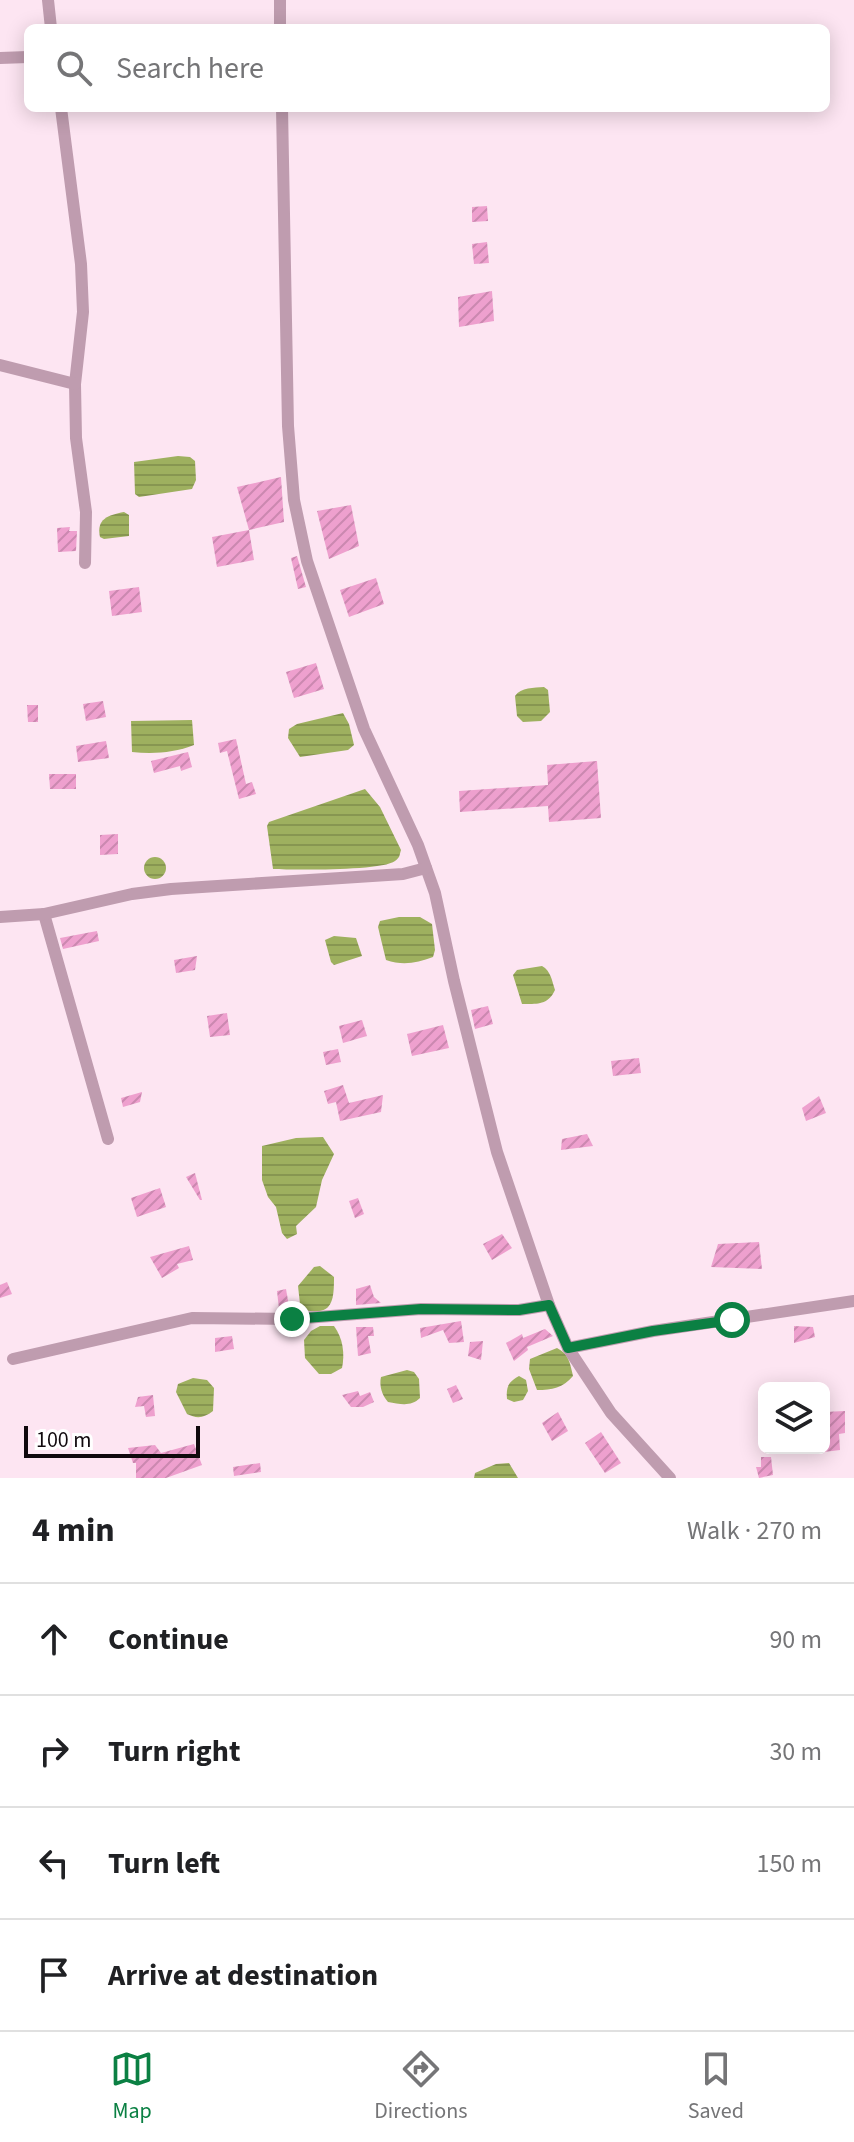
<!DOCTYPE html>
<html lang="en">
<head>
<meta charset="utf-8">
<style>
  :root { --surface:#fff; --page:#f2f2f2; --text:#202124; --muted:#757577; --line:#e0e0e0; --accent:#0b8043 }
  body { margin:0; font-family:"Source Sans 3",sans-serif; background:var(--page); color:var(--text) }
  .controls { position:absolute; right:24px; bottom:24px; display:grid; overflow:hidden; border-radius:12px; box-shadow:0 4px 20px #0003 }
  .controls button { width:72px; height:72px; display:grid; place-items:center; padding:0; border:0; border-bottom:2px solid var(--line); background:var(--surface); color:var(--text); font:40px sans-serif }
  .scale { position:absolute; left:24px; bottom:20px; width:176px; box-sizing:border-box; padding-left:8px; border:4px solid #10090d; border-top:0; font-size:22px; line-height:28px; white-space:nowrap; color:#10090d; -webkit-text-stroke:6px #fff; paint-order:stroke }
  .stop { position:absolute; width:24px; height:24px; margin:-18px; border:6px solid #0b8043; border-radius:50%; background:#fff }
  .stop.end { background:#0b8043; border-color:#fff; box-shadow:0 2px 8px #0008 }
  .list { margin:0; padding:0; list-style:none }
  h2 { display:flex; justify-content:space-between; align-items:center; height:104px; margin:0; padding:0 32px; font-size:34px }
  h2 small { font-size:26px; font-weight:400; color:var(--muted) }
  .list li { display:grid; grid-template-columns:52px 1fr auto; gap:24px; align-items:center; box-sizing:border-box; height:112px; padding:0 32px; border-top:2px solid var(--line) }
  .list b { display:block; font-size:30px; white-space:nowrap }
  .list em { font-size:26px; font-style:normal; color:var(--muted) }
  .icon { flex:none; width:44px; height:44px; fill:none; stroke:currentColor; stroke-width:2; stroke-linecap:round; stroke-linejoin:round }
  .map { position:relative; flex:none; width:854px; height:1478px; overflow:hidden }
  .search { position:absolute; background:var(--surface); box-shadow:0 4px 20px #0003; left:24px; right:24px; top:24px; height:88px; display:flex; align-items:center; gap:20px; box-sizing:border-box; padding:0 28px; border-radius:12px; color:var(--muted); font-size:30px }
  .sheet { height:552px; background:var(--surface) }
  nav { display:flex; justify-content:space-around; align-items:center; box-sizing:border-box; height:112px; border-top:2px solid var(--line); background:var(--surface); font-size:22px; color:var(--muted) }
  nav a { display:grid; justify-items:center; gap:4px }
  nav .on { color:var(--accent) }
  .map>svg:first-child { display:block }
</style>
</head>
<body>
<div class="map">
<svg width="854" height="1478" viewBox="0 0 854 1478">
  <defs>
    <pattern id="water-rules" width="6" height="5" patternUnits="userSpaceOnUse" patternTransform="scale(2)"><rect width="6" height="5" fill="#9eb05f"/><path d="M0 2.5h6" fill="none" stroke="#879651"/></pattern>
    <pattern id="building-hatch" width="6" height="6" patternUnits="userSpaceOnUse" patternTransform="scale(2)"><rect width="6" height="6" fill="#eea0ce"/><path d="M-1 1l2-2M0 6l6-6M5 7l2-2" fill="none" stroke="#cb88b0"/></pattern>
  </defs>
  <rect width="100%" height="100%" fill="#fde5f2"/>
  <g fill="url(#water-rules)">
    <path d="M178,456L190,457L195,461L196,480L192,489L139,497L135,494L134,462Z"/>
    <path d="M124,512L129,515V536L104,539L100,537C96,519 108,515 124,512Z"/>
    <path d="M544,687L548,690L550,712L541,721L523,722L517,716L515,696C521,687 534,688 544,687Z"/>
    <path d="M343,713L349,724L354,745L348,750L300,757L288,738L289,729L297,724Z"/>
    <path d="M192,720L194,745C174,753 153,754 132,752L131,721Z"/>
    <path d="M365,789L380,807L401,850C399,857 400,857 395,861C382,871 293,870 273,869L267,826L269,822Z"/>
    <circle cx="155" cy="868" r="11"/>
    <path d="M399,917H420L432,924L435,950L433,957C417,963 403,966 386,960L378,927L380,921Z"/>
    <path d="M334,936L356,938L362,956L334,965L331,962L325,940Z"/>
    <path d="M542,966C551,971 552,981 555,990C548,1005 538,1004 522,1004L513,975L517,970Z"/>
    <path d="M323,1137L334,1154L322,1180L316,1207L296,1226L297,1234L287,1239L282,1233L276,1207L268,1197L262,1180V1146L296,1138Z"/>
    <path d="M320,1266L334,1277C334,1302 332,1316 304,1310L300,1304L298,1286L314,1267Z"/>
    <path d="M320,1326H334C343,1338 345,1354 342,1368L331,1374H319L305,1358L304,1340L311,1331Z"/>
    <path d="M557,1348C569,1354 570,1363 573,1376C563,1388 552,1390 537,1390L529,1369L530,1359Z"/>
    <path d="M407,1370L414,1372L419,1379L420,1398C411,1407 400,1404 388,1402C382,1395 379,1386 381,1377Z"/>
    <path d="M519,1376L526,1380L528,1391L523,1400L514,1402L507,1399C506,1387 508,1382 519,1376Z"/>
    <path d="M193,1378L207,1380L214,1388L213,1411C204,1418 197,1419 187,1414L176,1392L178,1384Z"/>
    <path d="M509,1463L518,1478H474L475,1473L496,1464Z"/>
  </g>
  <g fill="url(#building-hatch)">
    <path d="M487,206L488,221L472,222V207Z"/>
    <path d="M487,242L489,263L474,264L472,244Z"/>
    <path d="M492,291L494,321L459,327L458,297Z"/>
    <path d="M281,477L284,522L249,530L237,487Z"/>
    <path d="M351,505L359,546L329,559L317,511Z"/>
    <path d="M70,527L69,531H77L76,551L58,552L57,528Z"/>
    <path d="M249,530L254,560L217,567L212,537Z"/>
    <path d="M297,556L306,587L298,589L291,558Z"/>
    <path d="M376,578L384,604L349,617L340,590Z"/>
    <path d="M139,587L142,612L112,616L109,591Z"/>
    <path d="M316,663L324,689L294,698L286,672Z"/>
    <path d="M103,701L106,717L86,721L83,704Z"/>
    <path d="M27,705H38V722H28Z"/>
    <path d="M236,739L246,784L252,782L256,794L239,799L227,751L220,753L218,743Z"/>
    <path d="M106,741L109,758L78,762L76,746Z"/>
    <path d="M188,752L192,767L181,771L180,766L154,773L151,761Z"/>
    <path d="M597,761L601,818L549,822L548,806L460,812L459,791L548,785L547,765Z"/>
    <path d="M49,774H76V789H50Z"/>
    <path d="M118,834V854L100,855V835Z"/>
    <path d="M97,931L99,941L63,949L60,938Z"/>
    <path d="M197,956L195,970L176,973L174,960Z"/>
    <path d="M488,1006L493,1024L475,1029L471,1010Z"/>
    <path d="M227,1013L230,1035L210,1037L207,1016Z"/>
    <path d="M362,1020L367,1036L343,1043L339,1026Z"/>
    <path d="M443,1025L449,1048L412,1056L407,1034Z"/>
    <path d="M338,1049L341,1062L326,1065L323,1052Z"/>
    <path d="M639,1058L641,1073L613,1076L611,1061Z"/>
    <path d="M343,1085L349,1103L383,1095L381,1112L340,1121L336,1102L328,1104L324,1091Z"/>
    <path d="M142,1092L140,1102L123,1107L121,1098Z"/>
    <path d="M819,1096L826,1113L806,1121L802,1108Z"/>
    <path d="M587,1134L593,1146L561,1150L562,1139Z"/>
    <path d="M195,1173L202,1200H200L186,1177Z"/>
    <path d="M160,1188L166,1207L137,1217L131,1198Z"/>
    <path d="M358,1198L364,1214L355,1218L349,1201Z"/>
    <path d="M502,1234L512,1248L492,1260L483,1244Z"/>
    <path d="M759,1242L762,1269L711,1267L718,1244Z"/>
    <path d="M189,1246L193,1260L177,1264L179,1268L162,1278L150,1257Z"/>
    <path d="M7,1282L12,1294L0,1298V1285Z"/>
    <path d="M370,1285L374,1297L381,1303L356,1305V1289Z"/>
    <path d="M286,1289L289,1306L279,1309L277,1291Z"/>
    <path d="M461,1321L464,1342L449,1343L443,1330L421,1338L420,1328Z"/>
    <path d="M794,1326L813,1327L815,1337L794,1343Z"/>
    <path d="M356,1327H373L374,1336H368L371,1353L358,1356Z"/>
    <path d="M545,1329L553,1336L527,1347L528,1350L514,1361L506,1343L522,1334L523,1338Z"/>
    <path d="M232,1336L234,1349L215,1352V1338Z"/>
    <path d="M483,1341L481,1360L468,1356L470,1342Z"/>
    <path d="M456,1385L463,1399L453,1403L447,1389Z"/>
    <path d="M358,1391L360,1396L370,1392L374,1402L363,1407H351L342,1395Z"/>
    <path d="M153,1395L155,1416L146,1417L144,1406L135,1407L138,1397Z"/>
    <path d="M845,1411V1433L839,1434L840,1450L824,1452V1412Z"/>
    <path d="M558,1412L568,1431L552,1441L542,1423Z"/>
    <path d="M601,1432L621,1463L605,1473L585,1443Z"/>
    <path d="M194,1444L202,1465L166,1478H136V1463H133L128,1448L155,1445L161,1453Z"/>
    <path d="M761,1457H771L773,1475L759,1478L756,1467H761Z"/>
    <path d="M260,1463L261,1472L234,1476L233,1467Z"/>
  </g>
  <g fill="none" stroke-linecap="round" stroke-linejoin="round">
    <g stroke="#bf9caf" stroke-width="12">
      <path d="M48,0L51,28"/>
      <path d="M280,0V28"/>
      <path d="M0,58L28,57"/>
      <path d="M61,108L81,264L83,312L75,384L76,438L86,512L85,563"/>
      <path d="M282,108L288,426L294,500L307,561L364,729L418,845L435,893L454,981L497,1152L549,1305L568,1348L611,1413L670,1478"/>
      <path d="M0,365L75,384"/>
      <path d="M44,914L108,1139"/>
      <path d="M0,917L44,914L132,894L171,889L403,874L426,868"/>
      <path d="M568,1348L653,1331L854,1301"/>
      <path d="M13,1359L192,1318L292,1319L421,1309L519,1310L549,1305"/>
    </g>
  </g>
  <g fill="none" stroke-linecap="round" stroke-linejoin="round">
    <path stroke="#0b8043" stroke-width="10" d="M292,1319L421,1309L519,1310L549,1305L568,1348L653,1331L732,1320"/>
  </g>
</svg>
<div class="controls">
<button><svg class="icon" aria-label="layers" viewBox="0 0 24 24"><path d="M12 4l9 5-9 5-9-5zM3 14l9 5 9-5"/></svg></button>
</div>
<div class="scale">100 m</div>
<div class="stop" style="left:732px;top:1320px"></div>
<div class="stop end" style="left:292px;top:1319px"></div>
<div class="search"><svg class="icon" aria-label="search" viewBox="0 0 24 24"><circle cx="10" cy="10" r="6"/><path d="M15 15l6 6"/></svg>Search here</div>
</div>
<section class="sheet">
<h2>4 min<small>Walk · 270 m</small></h2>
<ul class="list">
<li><svg class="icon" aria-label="ahead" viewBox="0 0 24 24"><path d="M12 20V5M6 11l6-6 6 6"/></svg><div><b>Continue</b></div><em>90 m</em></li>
<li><svg class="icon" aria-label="right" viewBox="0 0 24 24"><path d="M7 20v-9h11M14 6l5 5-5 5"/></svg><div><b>Turn right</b></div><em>30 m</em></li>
<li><svg class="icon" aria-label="left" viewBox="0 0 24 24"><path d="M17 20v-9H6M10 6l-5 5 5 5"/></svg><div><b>Turn left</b></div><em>150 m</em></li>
<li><svg class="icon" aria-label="arrive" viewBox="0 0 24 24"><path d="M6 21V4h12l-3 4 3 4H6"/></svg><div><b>Arrive at destination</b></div></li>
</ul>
</section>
<nav>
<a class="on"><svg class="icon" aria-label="map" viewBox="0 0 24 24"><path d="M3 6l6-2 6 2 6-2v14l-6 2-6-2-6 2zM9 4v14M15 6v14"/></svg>Map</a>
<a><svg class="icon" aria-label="directions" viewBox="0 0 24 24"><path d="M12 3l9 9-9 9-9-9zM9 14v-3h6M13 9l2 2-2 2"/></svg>Directions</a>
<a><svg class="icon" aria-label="saved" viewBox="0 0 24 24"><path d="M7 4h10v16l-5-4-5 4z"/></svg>Saved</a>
</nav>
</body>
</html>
